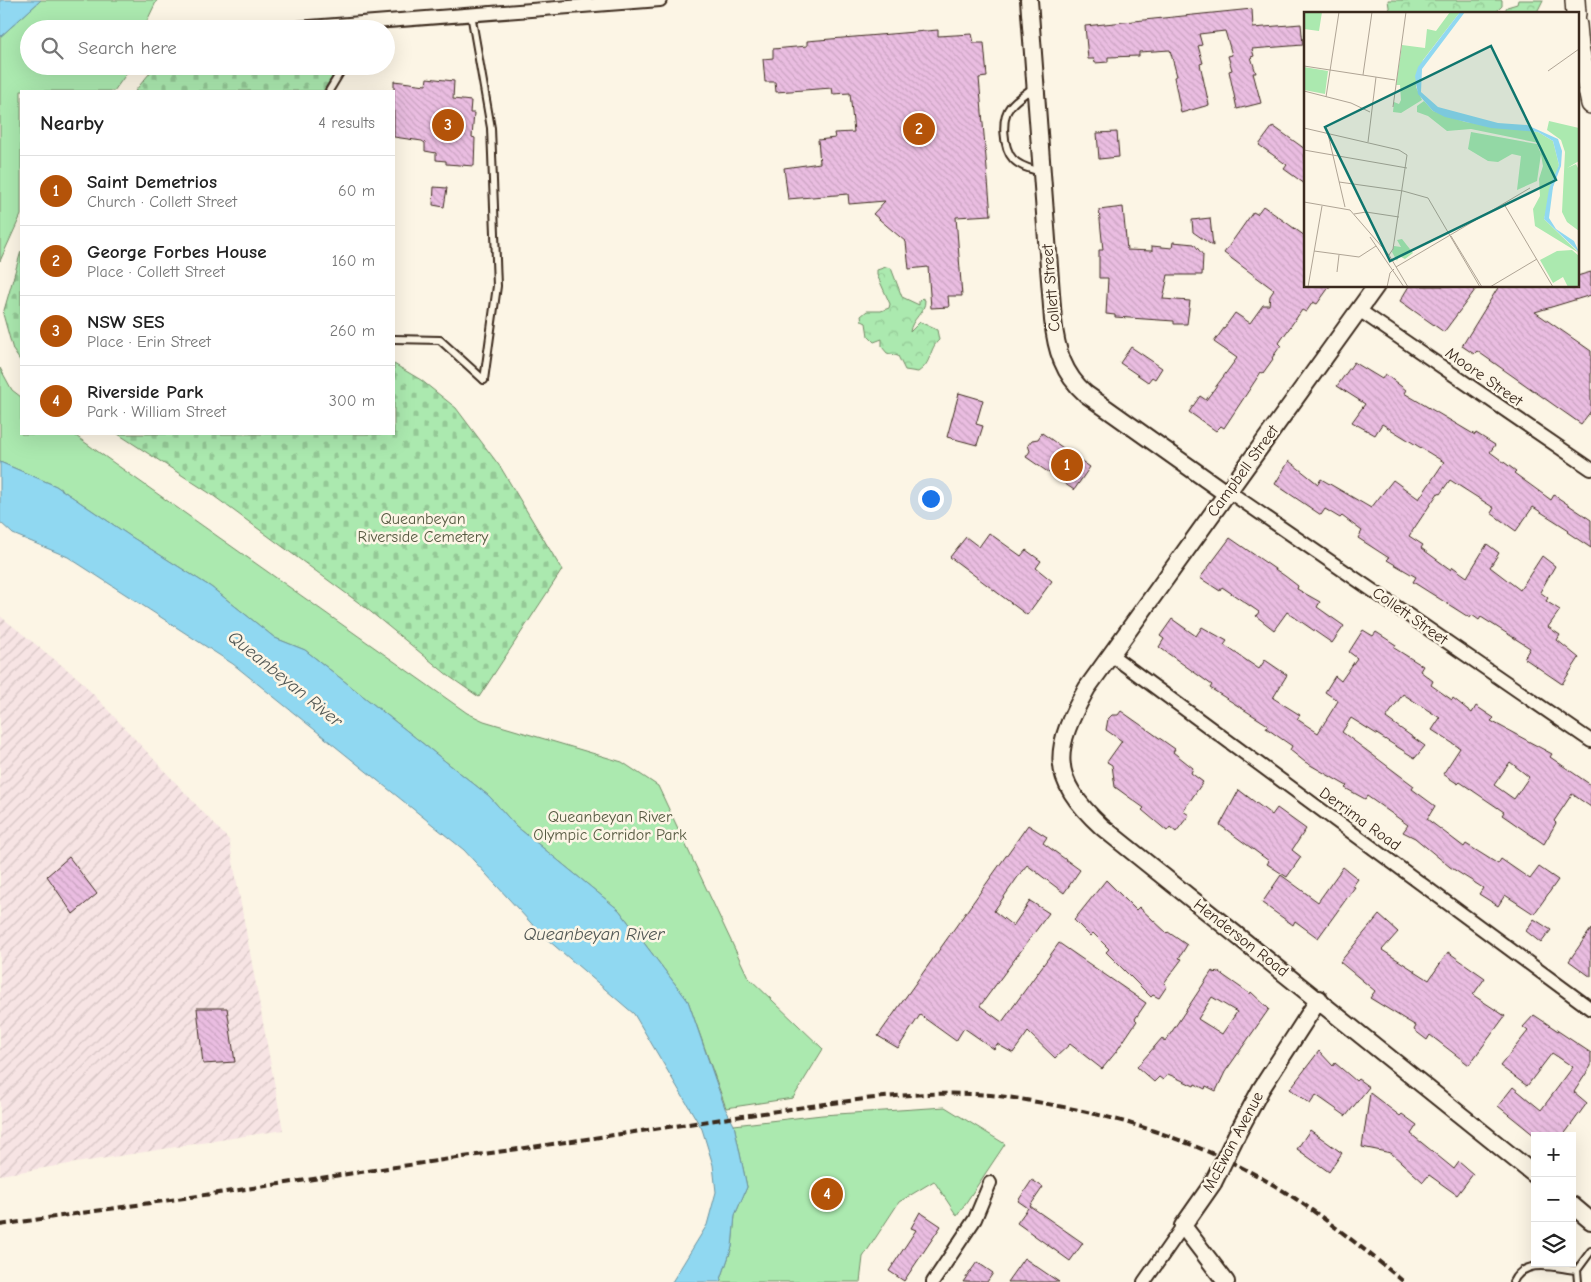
<!DOCTYPE html>
<html lang="en">
<head>
<meta charset="utf-8">
<style>
  :root { --surface:#fff; --page:#f6f6f6; --text:#222; --muted:#767676; --line:#e0e0e0; --accent:#b45309 }
  body { margin:0; font-family:"Comic Neue",sans-serif; background:var(--page); color:var(--text) }
  .controls { position:absolute; right:15px; bottom:15px; display:grid; overflow:hidden; border-radius:0px; box-shadow:0 5px 20px #0002 }
  .controls button { width:45px; height:45px; display:grid; place-items:center; padding:0; border:0; border-bottom:1px solid var(--line); background:var(--surface); color:var(--text); font:25px sans-serif }
  .you { position:absolute; left:930px; top:498px; width:18px; height:18px; margin:-12px; border:4px solid #fff; border-radius:50%; background:#1a73e8; box-shadow:0 0 0 8px #1a73e833 }
  .badge { display:grid; place-items:center; width:32px; height:32px; border-radius:50%; background:var(--accent); color:#fff; font-size:16px; font-weight:700 }
  .pin { position:absolute; translate:-50% -50%; border:2px solid #fff; box-shadow:0 1px 5px #0006 }
  .list { margin:0; padding:0; list-style:none }
  h2 { display:flex; justify-content:space-between; align-items:center; height:65px; margin:0; padding:0 20px; font-size:21px }
  h2 small { font-size:16px; font-weight:400; color:var(--muted) }
  .list li { display:grid; grid-template-columns:32px 1fr auto; gap:15px; align-items:center; box-sizing:border-box; height:70px; padding:0 20px; border-top:1px solid var(--line) }
  .list b { display:block; font-size:19px; white-space:nowrap }
  .list p { margin:0; font-size:16px; white-space:nowrap; color:var(--muted) }
  .list em { font-size:16px; font-style:normal; color:var(--muted) }
  .icon { flex:none; width:28px; height:28px; fill:none; stroke:currentColor; stroke-width:2; stroke-linecap:round; stroke-linejoin:round }
  .map { position:relative; flex:none; width:1591px; height:1282px; overflow:hidden }
  .search { position:absolute; background:var(--surface); box-shadow:0 5px 20px #0002; left:20px; top:20px; width:375px; height:55px; display:flex; align-items:center; gap:12px; box-sizing:border-box; padding:0 18px; border-radius:28px; color:var(--muted); font-size:19px }
  .panel { position:absolute; background:var(--surface); box-shadow:0 5px 20px #0002; left:20px; top:90px; width:375px; height:345px; border-radius:0px }
  .map>svg:first-child { display:block }
</style>
</head>
<body>
<div class="map">
<svg width="1591" height="1282" viewBox="0 0 1591 1282">
  <defs>
    <pattern id="industrial-furrows" width="10" height="10" patternUnits="userSpaceOnUse" patternTransform="scale(1.25)"><rect width="10" height="10" fill="#f7e4e4"/><path d="M-1 1l2-2M0 10L10 0M9 11l2-2" fill="none" stroke="#d5c4c3"/></pattern>
    <pattern id="forest-crowns" width="20" height="18" patternUnits="userSpaceOnUse" patternTransform="scale(1.25)"><rect width="20" height="18" fill="#abe9af"/><path d="M2 6a3 3 0 1 1 6 0M12 15a3 3 0 1 1 6 0" fill="none" stroke="#94c896"/></pattern>
    <pattern id="cemetery-stones" width="16" height="16" patternUnits="userSpaceOnUse" patternTransform="scale(1.25)"><rect width="16" height="16" fill="#abe9af"/><path d="M2 7V4a2 2 0 0 1 4 0v3zM10 15v-3a2 2 0 0 1 4 0v3z" fill="#94c896"/></pattern>
    <pattern id="building-back-hatch" width="6" height="6" patternUnits="userSpaceOnUse" patternTransform="scale(1.25)"><rect width="6" height="6" fill="#eabde1"/><path d="M-1 5l2 2M0 0l6 6M5-1l2 2" fill="none" stroke="#caa3c1"/></pattern>
  </defs>
  <rect width="100%" height="100%" fill="#fcf5e5"/>
  <filter id="ink" filterUnits="userSpaceOnUse"><feTurbulence type="fractalNoise" baseFrequency=".02" numOctaves="2"/><feDisplacementMap in="SourceGraphic" scale="10" xChannelSelector="R" yChannelSelector="G"/><feConvolveMatrix kernelMatrix="1 2 1 2 8 2 1 2 1" color-interpolation-filters="sRGB"/></filter>
  <g filter="url(#ink)">
    <path fill="url(#industrial-furrows)" d="M0,616L79,679L229,840L283,1130L0,1175Z"/>
    <g fill="#abe9af" stroke="#738a66">
      <path d="M41,0H157L143,29H29V66H132L114,91H21V215L0,261V37Z"/>
      <path d="M0,368L12,390L21,397V434H73L467,713L484,721L622,762L658,786L748,977L823,1049L793,1098L726,1108L688,1001L619,910L516,826L489,796L305,650L275,638L211,587L130,536L56,486L0,462Z"/>
      <path d="M945,1107L1005,1144L957,1216L934,1181L899,1202L863,1257L860,1282H720L732,1247L735,1215L747,1187L734,1125L822,1115Z"/>
    </g>
    <g fill="url(#forest-crowns)" stroke="#738a66">
      <path d="M1388,0H1502V6L1494,14H1390Z"/>
      <path d="M1518,0H1543L1536,14H1503L1507,7L1517,4Z"/>
      <path d="M886,267L891,268L902,297L919,305V301L922,298L925,300C926,312 911,319 910,332L920,322L937,330L939,340C928,350 933,362 918,372L905,370L898,356L887,353L882,347V339L874,342L868,336L866,323L862,321L861,316L867,311H881L889,308L890,304L877,275V270Z"/>
    </g>
    <g fill="url(#cemetery-stones)" stroke="#738a66">
      <path d="M339,66L323,91H135L154,68L168,71Z"/>
      <path d="M21,251V362L13,350L3,314Z"/>
      <path d="M394,364L421,380L456,408L501,468L562,570L479,697L450,677L366,608L211,494L118,434H394Z"/>
    </g>
    <g fill="#90d8f1" stroke="#6e929d">
      <path d="M0,0H41L0,37Z"/>
      <path d="M0,462L56,486L130,536L211,587L275,638L305,650L489,796L516,826L619,910L688,1001L725,1108L734,1125L747,1187L735,1215L732,1247L720,1282H672L707,1225L716,1192L713,1165L702,1129L634,1014L541,934L464,850L233,664L68,557L13,534L0,522Z"/>
    </g>
    <g fill="url(#building-back-hatch)" stroke="#3b2a1e" fill-rule="evenodd">
      <path d="M1252,9L1253,28L1301,24L1303,45L1252,49L1254,56L1251,57L1256,73H1253L1261,103L1237,109L1229,71L1232,70L1228,56L1232,55L1225,31L1199,34L1202,45L1198,46L1203,63L1200,64L1209,105L1181,113L1174,77L1177,76L1170,50L1139,52V56L1108,57V62L1095,63L1094,59H1088L1085,26Z"/>
      <path d="M938,30V36L972,34L974,43H984L987,77L979,78L991,215L956,217L962,296H948L949,307L931,308L928,267L909,269L906,242L873,214L885,201L849,204L848,194L788,199L784,168L820,163L818,140L835,138L834,133L854,132L850,93L833,94L832,88L776,92L775,82H765L763,59L773,58V49L807,46V41Z"/>
      <path d="M427,78L454,81L453,99L471,101L470,113H474L472,137L475,138L474,166L446,164V161L436,160V153L425,151V143L422,141L394,137V81L426,85Z"/>
      <path d="M1273,126L1305,149V184L1284,169L1287,165L1259,145Z"/>
      <path d="M1117,132L1119,157L1099,159L1097,133Z"/>
      <path d="M434,187L447,188L444,207L433,205Z"/>
      <path d="M1263,206L1305,236V286H1330L1317,304L1313,302L1306,312L1302,310L1279,343L1281,345L1272,358L1273,359L1263,373L1261,372L1224,428L1221,426L1216,431L1189,412L1200,396L1206,400L1237,358L1214,342L1235,313L1250,323L1263,305H1269L1270,296L1274,290L1224,253L1253,212L1257,214Z"/>
      <path d="M1123,207L1127,250L1152,251V246L1172,248L1173,242L1194,244L1203,255L1202,275H1168L1163,299L1190,301L1187,324H1174V321L1115,317V315L1106,314L1108,278H1099V250H1103L1099,210Z"/>
      <path d="M1210,218L1213,246L1193,232L1192,220Z"/>
      <path d="M1591,272V295L1535,312L1591,351V411L1581,424L1477,351L1474,354L1462,346L1499,286H1577V276Z"/>
      <path d="M1409,286H1478L1444,332L1400,301Z"/>
      <path d="M1131,347L1162,368L1155,379L1152,377L1148,382L1120,363Z"/>
      <path d="M1354,362L1382,379L1385,374L1406,390L1404,393L1475,435L1476,433L1495,445L1490,452L1516,471L1514,473L1551,500L1554,495L1591,520V548L1567,532L1569,530L1533,507L1516,531L1491,513L1494,508L1450,480L1440,494L1438,493L1409,536L1423,545L1421,548L1451,570L1453,567L1467,577L1487,544L1499,553L1490,567L1520,590L1542,556L1555,566L1540,592L1548,598L1546,601L1560,610L1548,627L1560,635L1557,640L1579,658L1562,684L1524,658L1530,648L1481,617L1479,620L1472,615L1470,618L1413,582L1416,577L1387,560L1389,558L1358,538L1362,531L1342,516L1340,518L1325,509L1321,515L1275,484L1289,461L1318,484L1321,479L1371,508L1393,480L1419,499L1444,462L1382,424L1375,435L1352,422L1365,404L1337,386Z"/>
      <path d="M959,393L983,400L976,424L983,426L977,445L947,437Z"/>
      <path d="M1042,433L1090,467L1074,490L1026,457L1030,451L1028,445L1032,440L1038,439Z"/>
      <path d="M989,533L1021,556L1026,550L1041,561L1036,568L1052,581L1027,615L950,557L966,537L979,547Z"/>
      <path d="M1230,538L1285,576L1298,586L1297,589L1320,602L1317,607L1344,626L1332,643L1287,612L1274,630L1256,616L1259,612L1222,587L1220,591L1200,578Z"/>
      <path d="M1172,619L1196,636L1202,627L1227,641L1224,645L1259,669L1265,660L1287,675L1273,698L1300,715L1297,719L1318,733L1338,701L1325,692L1335,676L1341,681L1357,658L1349,652L1363,630L1373,636L1376,632L1396,645L1394,648L1423,666L1420,671L1433,681L1431,685L1452,700L1453,698L1472,713L1476,706L1494,718L1491,721L1552,754L1550,757L1591,785V807L1572,794L1554,821L1556,823L1544,844L1502,815L1504,812L1460,782L1458,784L1443,774L1460,748L1432,730L1440,718L1403,694L1386,718L1425,746L1415,758L1351,718L1342,732L1414,786L1412,789L1435,806L1427,819L1464,847L1466,844L1498,864L1501,859L1530,879L1539,867L1558,880L1534,914L1505,895L1498,906L1479,894L1483,888L1450,867L1415,838L1403,832L1408,825L1367,796L1365,799L1345,788L1347,786L1305,762L1290,750L1292,746L1266,728L1268,725L1210,688L1212,685L1159,647L1164,639L1160,636ZM1510,762L1529,777L1514,799L1494,785Z"/>
      <path d="M1121,711L1175,749L1173,752L1193,768L1191,773L1203,782L1183,811L1189,815L1176,832L1170,827L1167,831L1142,810L1144,808L1115,787L1112,765L1107,762L1122,741L1106,730L1108,719L1112,715H1118Z"/>
      <path d="M1239,790L1272,815L1277,808L1306,829L1292,850L1301,857L1287,877L1267,864L1269,861L1220,825Z"/>
      <path d="M1028,825L1047,837L1043,843L1080,870L1064,893L1027,865L1022,871L994,911L1013,926L1030,901L1049,913L980,1006L1002,1022L1059,943L1146,1003L1135,1019L1137,1021L1116,1052L1102,1069L1070,1044L1055,1058L1028,1032L1013,1053L997,1044L994,1049L964,1028L956,1041L920,1015L898,1048L878,1036Z"/>
      <path d="M69,857L97,894L73,914L47,876Z"/>
      <path d="M1343,867L1358,879L1353,886L1355,887L1318,938L1295,921L1293,925L1262,903L1281,875L1318,902Z"/>
      <path d="M1106,880L1136,910L1139,907L1167,933L1168,932L1187,945L1179,958L1182,959L1164,983L1167,986L1159,998L1153,995L1151,997L1106,952L1109,949L1093,933L1090,936L1074,920Z"/>
      <path d="M1379,915L1398,932L1382,950L1429,980L1448,952L1485,978L1473,995L1505,1016L1469,1065L1430,1035L1427,1040L1414,1030L1416,1026L1370,998L1375,991L1340,962Z"/>
      <path d="M1534,919L1551,930L1541,943L1526,931Z"/>
      <path d="M1591,929V977L1569,961Z"/>
      <path d="M1212,971L1215,973L1217,971L1250,994L1251,992L1269,1009L1225,1072L1216,1091L1206,1086L1205,1089L1195,1084L1194,1086L1168,1074L1163,1080L1159,1077L1154,1082L1137,1067L1162,1038L1165,1042ZM1212,997L1237,1012L1222,1034L1198,1019Z"/>
      <path d="M197,1008H227L235,1062L203,1064Z"/>
      <path d="M1534,1015L1591,1053V1066L1574,1092L1587,1103L1563,1136H1535L1498,1106L1513,1087L1541,1110L1573,1067L1552,1053L1527,1086L1500,1066L1528,1031L1523,1027Z"/>
      <path d="M1319,1051L1333,1066L1335,1063L1356,1081L1358,1079L1369,1087L1346,1116L1316,1095L1310,1104L1290,1089Z"/>
      <path d="M1370,1093L1400,1116L1402,1114L1417,1125L1411,1134L1454,1169L1459,1162L1473,1174L1457,1195L1429,1175L1423,1182L1391,1153L1362,1147Z"/>
      <path d="M1310,1130L1342,1153L1329,1172L1297,1149Z"/>
      <path d="M1032,1180L1043,1187L1030,1206L1083,1243L1070,1261L1017,1223L1028,1208L1018,1201Z"/>
      <path d="M920,1212L941,1226L904,1281L889,1271L916,1230L911,1228Z"/>
      <path d="M1024,1258L1059,1282H1007Z"/>
      <path d="M977,1262L993,1273L987,1282H963Z"/>
    </g>
    <g fill="none" stroke-linecap="round" stroke-linejoin="round">
      <defs>
        <g id="service">
          <path d="M471,14L491,128L497,286L484,380"/>
          <path d="M1034,87C1026,93 1016,99 1010,107C1001,118 1003,148 1013,159C1020,167 1032,169 1041,172"/>
          <path d="M329,91L344,66"/>
          <path d="M394,339L440,340L484,380"/>
          <path d="M1513,1282C1525,1257 1555,1268 1577,1270"/>
          <path d="M1578,1282L1577,1270L1591,1251"/>
        </g>
        <g id="minor">
          <path d="M284,29L660,0"/>
          <path d="M1359,310L1591,469"/>
          <path d="M1228,491L1591,741"/>
          <path d="M1110,654L1591,1009"/>
          <path d="M933,1282L975,1219L990,1183"/>
          <path d="M1144,1282L1183,1226"/>
        </g>
        <g id="tertiary">
          <path d="M1029,0L1053,320C1056,349 1063,374 1086,394L1227,494"/>
          <path d="M1376,286L1087,688C1053,749 1048,777 1102,827L1535,1175"/>
          <path d="M1236,1136L1261,1089L1319,999"/>
          <path d="M1213,1183L1183,1226L1226,1282"/>
          <path d="M1572,1205L1591,1221"/>
        </g>
        <g id="secondary">
          <path d="M1575,0L1576,14"/>
          <path d="M1577,25L1579,47L1591,104"/>
        </g>
      </defs>
      <use href="#service" stroke="#3b2a1e" stroke-width="10"/>
      <use href="#minor" stroke="#3b2a1e" stroke-width="16"/>
      <use href="#tertiary" stroke="#3b2a1e" stroke-width="20"/>
      <use href="#secondary" stroke="#3b2a1e" stroke-width="22"/>
      <use href="#service" stroke="#fcf5e5" stroke-width="6"/>
      <use href="#minor" stroke="#fcf5e5" stroke-width="12"/>
      <use href="#tertiary" stroke="#fcf5e5" stroke-width="16"/>
      <use href="#secondary" stroke="#fcf5e5" stroke-width="19"/>
      <path stroke="#3b2a1e" stroke-width="4" stroke-dasharray="8 4" stroke-linecap="butt" d="M0,1225L818,1105C869,1098 920,1092 972,1094C1005,1095 1037,1102 1069,1108C1149,1125 1228,1154 1296,1199C1334,1225 1369,1253 1404,1282"/>
      <defs>
        <path id="tertiary-bridge" d="M1213,1183L1236,1136"/>
      </defs>
      <use href="#tertiary-bridge" stroke="#3b2a1e" stroke-width="20" stroke-linecap="butt"/>
      <use href="#tertiary-bridge" stroke="#fcf5e5" stroke-width="16"/>
    </g>
  </g>
  <g text-anchor="middle" dominant-baseline="central" stroke-width="5" stroke-linejoin="round" paint-order="stroke">
    <g font-size="16" fill="#3b2a1e" stroke="#fcf5e5">
      <text transform="translate(1051 288) rotate(-95)">Collett Street</text>
      <text transform="translate(1484 377) rotate(35)">Moore Street</text>
      <text transform="translate(1243 471) rotate(-54)">Campbell Street</text>
      <text transform="translate(1410 616) rotate(35)">Collett Street</text>
      <text transform="translate(1360 819) rotate(36)">Derrima Road</text>
      <text transform="translate(1241 938) rotate(38)">Henderson Road</text>
      <text transform="translate(1233 1142) rotate(-62)">McEwan Avenue</text>
    </g>
    <g font-size="16" fill="#575a42" stroke="#fcf5e5">
      <text x="423" y="519">Queanbeyan<tspan x="423" dy="18">Riverside Cemetery</tspan></text>
      <text x="610" y="817">Queanbeyan River<tspan x="610" dy="18">Olympic Corridor Park</tspan></text>
    </g>
    <g font-size="18" font-style="italic" fill="#505653" stroke="#fcf5e5">
      <text transform="translate(285 679) rotate(39)">Queanbeyan River</text>
      <text x="594" y="934">Queanbeyan River</text>
    </g>
  </g>
  <g transform="translate(1304 12)">
    <rect width="275" height="275" fill="#fcf5e5"/>
    <path d="M0,0H18L15,19L0,17ZM146,0H156L119,48L112,75L118,88L97,101L89,100L90,90L95,92L97,88L96,73H92L98,33L121,36L123,17L132,19ZM0,55L24,59L21,82L0,78ZM120,89L129,99L161,110L234,120L249,129L255,153L240,207L275,241L231,214L229,197L236,184L235,167L239,154L235,131L167,117L143,119L124,104L113,100V94ZM245,109L275,116V149L263,156L272,152L275,158V219L263,210L258,200L261,140L257,128L243,118ZM268,238L275,244V275H264L259,265L249,271L236,248L253,239Z" fill="#abe9af"/>
    <path d="M98,227L109,241L101,247L95,244L93,249L88,240L90,234L97,235L93,228Z" fill="#abe9af"/>
    <path d="M167,120L233,132L237,142L233,169L213,178L217,144L208,142L194,150L184,149L164,137Z" fill="#abe9af"/>
    <path d="M156,0H161L118,57L117,80L134,95L194,111L223,113L254,127L258,139L257,154L249,175L245,206L252,217L270,229L275,240L240,207L245,177L255,153L249,129L234,120L187,116L141,105L129,99L114,82L111,64L114,55Z" fill="#90d8f1"/>
    <path fill="none" stroke="#afa495" stroke-width="1" d="M0,54L91,68M244,59L275,37M59,63L68,0M0,79L47,91L66,100M22,85L35,0M89,95L102,0M0,116L95,138L103,143L89,237L85,243M24,122L41,195M64,130L72,65M0,138L103,156M35,170L99,179M99,179L124,186L176,275M0,190L46,198L85,243L104,275M200,192L249,275M50,202L62,200L95,205M147,224L178,275M66,225L100,275M10,239L55,245L72,234M92,255L226,176M33,260L35,243M4,275L18,194M83,275L86,261L90,257M186,275L233,247"/>
    <path fill="#0f766e" fill-opacity="0.15" stroke="#0f766e" stroke-width="2.5" d="M187,34L252,168L86,249L21,115Z"/>
    <rect width="275" height="275" fill="none" stroke="#3b2a1e" stroke-width="2.5"/>
  </g>
</svg>
<div class="controls">
<button>+</button>
<button>−</button>
<button><svg class="icon" aria-label="layers" viewBox="0 0 24 24"><path d="M12 4l9 5-9 5-9-5zM3 14l9 5 9-5"/></svg></button>
</div>
<div class="you"></div>
<div class="pin badge" style="left:1067px;top:465px">1</div>
<div class="pin badge" style="left:919px;top:129px">2</div>
<div class="pin badge" style="left:448px;top:125px">3</div>
<div class="pin badge" style="left:827px;top:1194px">4</div>
<div class="search"><svg class="icon" aria-label="search" viewBox="0 0 24 24"><circle cx="10" cy="10" r="6"/><path d="M15 15l6 6"/></svg>Search here</div>
<section class="panel">
<h2>Nearby<small>4 results</small></h2>
<ul class="list">
<li><span class="badge">1</span><div><b>Saint Demetrios</b><p>Church · Collett Street</p></div><em>60 m</em></li>
<li><span class="badge">2</span><div><b>George Forbes House</b><p>Place · Collett Street</p></div><em>160 m</em></li>
<li><span class="badge">3</span><div><b>NSW SES</b><p>Place · Erin Street</p></div><em>260 m</em></li>
<li><span class="badge">4</span><div><b>Riverside Park</b><p>Park · William Street</p></div><em>300 m</em></li>
</ul>
</section>
</div>
</body>
</html>
